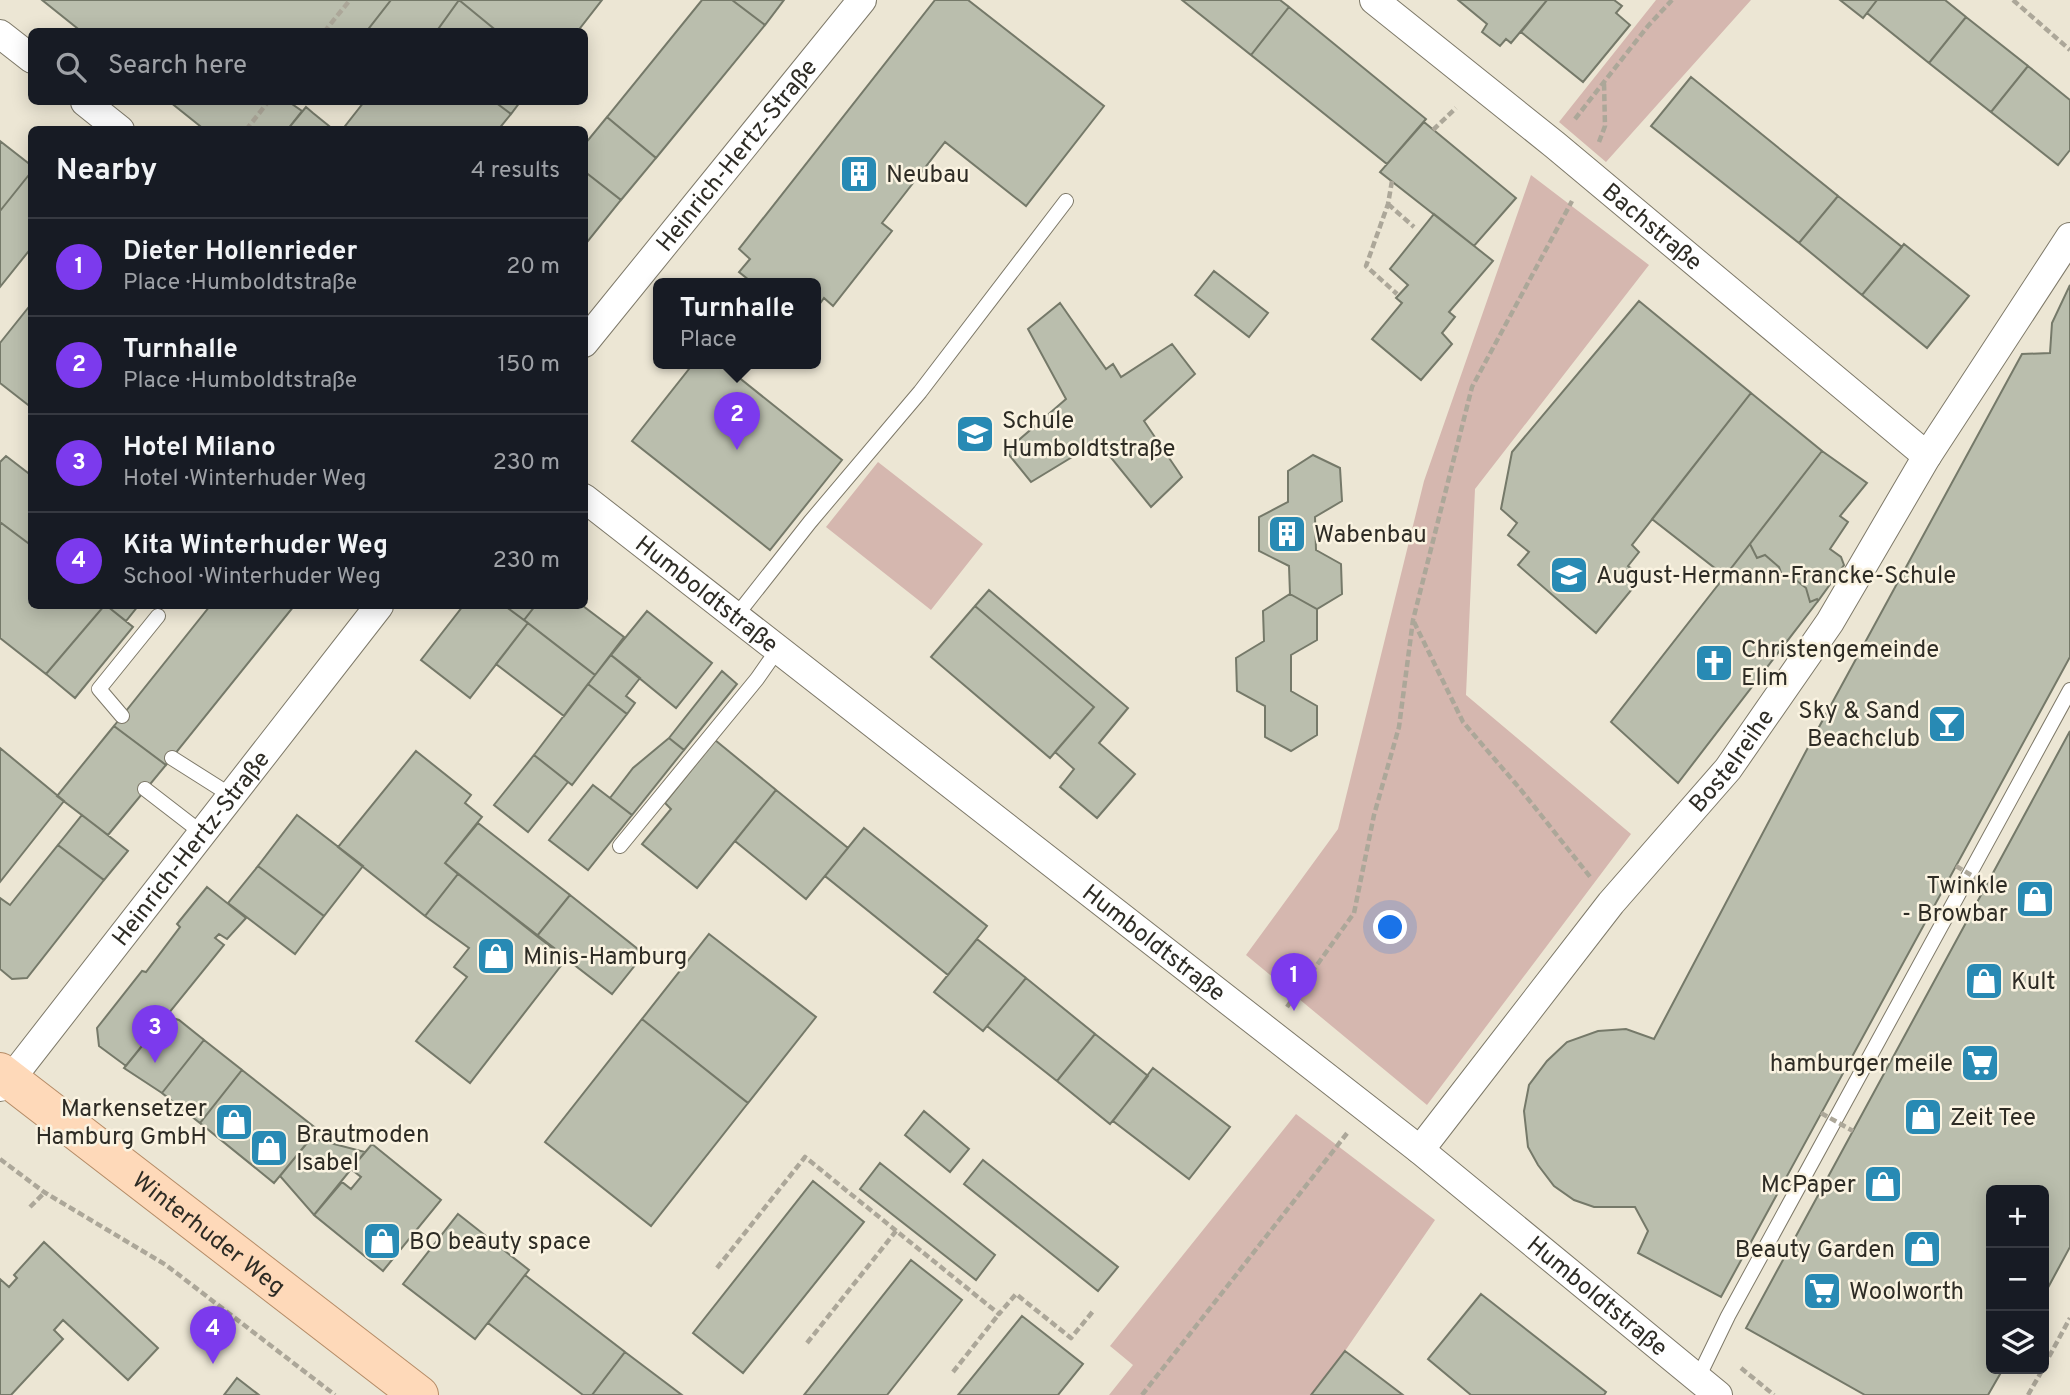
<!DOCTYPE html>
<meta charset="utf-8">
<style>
:root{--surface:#171b24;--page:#242831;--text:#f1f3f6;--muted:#9ea1a6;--line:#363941;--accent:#7c3aed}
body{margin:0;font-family:Overpass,sans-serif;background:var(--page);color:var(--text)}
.controls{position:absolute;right:21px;bottom:21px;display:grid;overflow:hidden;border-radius:10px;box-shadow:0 4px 18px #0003}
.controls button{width:63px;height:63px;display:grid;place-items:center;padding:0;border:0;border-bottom:2px solid var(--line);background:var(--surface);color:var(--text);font:35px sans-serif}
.you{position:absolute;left:1391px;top:928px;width:24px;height:24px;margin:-18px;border:5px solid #fff;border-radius:50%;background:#1a73e8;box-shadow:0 0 0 10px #1a73e833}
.badge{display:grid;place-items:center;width:46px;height:46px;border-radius:50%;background:var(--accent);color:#fff;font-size:23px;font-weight:700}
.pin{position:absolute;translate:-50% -58px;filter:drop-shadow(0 2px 4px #0008)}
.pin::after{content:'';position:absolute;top:37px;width:24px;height:21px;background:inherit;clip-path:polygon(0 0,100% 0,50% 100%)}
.popup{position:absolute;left:653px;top:278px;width:168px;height:91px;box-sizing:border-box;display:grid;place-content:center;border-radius:10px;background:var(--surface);filter:drop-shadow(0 2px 5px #0005);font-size:23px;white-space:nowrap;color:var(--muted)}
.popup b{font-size:26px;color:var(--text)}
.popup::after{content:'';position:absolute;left:50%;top:100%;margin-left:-14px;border:14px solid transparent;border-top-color:var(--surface)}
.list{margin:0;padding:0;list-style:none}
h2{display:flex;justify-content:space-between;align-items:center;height:91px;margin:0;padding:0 28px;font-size:30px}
h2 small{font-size:23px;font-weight:400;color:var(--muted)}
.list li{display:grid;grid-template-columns:46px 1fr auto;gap:21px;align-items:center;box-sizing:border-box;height:98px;padding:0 28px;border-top:2px solid var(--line)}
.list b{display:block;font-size:26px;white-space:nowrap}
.list p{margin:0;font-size:23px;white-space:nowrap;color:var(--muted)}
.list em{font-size:23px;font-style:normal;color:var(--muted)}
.icon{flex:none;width:38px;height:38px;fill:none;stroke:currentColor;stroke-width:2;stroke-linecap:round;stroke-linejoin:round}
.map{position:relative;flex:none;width:2070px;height:1395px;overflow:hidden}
.search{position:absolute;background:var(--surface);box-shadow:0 4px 18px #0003;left:28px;top:28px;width:560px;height:77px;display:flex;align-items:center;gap:18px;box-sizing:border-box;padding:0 24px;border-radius:10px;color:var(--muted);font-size:26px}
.panel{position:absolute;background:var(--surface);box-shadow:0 4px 18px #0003;left:28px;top:126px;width:560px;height:483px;border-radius:10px}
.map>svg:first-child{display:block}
.green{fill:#d5b7af}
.building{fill:#babead;stroke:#757969;stroke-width:2}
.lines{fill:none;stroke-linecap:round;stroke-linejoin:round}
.service-casing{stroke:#7e7969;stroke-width:16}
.minor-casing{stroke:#7e7969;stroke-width:30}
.primary-casing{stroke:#b58c67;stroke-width:40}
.path{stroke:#aca799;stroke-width:4.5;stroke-dasharray:7 3.5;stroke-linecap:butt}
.service{stroke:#fff;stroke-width:14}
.minor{stroke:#fff;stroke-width:28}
.primary{stroke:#fed9b9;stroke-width:38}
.path-bridge{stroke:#aca799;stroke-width:4.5;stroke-dasharray:7 3.5;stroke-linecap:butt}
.labels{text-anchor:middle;stroke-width:5;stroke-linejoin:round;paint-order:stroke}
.street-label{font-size:24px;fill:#2e2c25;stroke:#faf3e1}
.poi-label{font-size:24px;fill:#2e2c25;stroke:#faf3e1;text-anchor:start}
</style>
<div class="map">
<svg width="2070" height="1395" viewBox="0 0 2070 1395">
<rect width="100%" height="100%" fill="#ece6d4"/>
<path class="green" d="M1656,0H1751L1606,162L1559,122Z
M1531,175L1649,265L1475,489L1466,695L1631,834L1427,1105L1246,955L1338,829L1424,481Z
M878,462L983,544L931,610L826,527Z
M1296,1114L1435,1220L1345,1351L1311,1395H1109L1133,1365L1110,1346Z"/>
<path class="building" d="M42,0H391L366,32H82Z
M391,0H459L436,32H366Z
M459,0H602L577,32H498Z
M459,0L498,32H436Z
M702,0H732L765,25L656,158L607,117Z
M732,0H784L765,25Z
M935,0H968L1104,106L1026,206L945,142L882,223L892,231L833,306L824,298L816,309V284H754L739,272L750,259L739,249Z
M1182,0H1280L1289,7L1251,55Z
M1458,0H1547L1511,43L1506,39L1500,46L1482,32L1487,24Z
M1547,0H1614L1622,6L1616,13L1630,25L1583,82L1521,32Z
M1840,0H1877L1863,18Z
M1877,0H1945L1966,17L1929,63L1867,13Z
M1289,7L1426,119L1387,164L1251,55Z
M1966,17L2028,66L1991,112L1929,63Z
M2028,66L2070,100V150L2058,165L1991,112Z
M1691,77L1838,196L1799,243L1651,126Z
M170,102H289L302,111L287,130H205Z
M364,102H495L511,114L498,130H342Z
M495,102H520L511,114Z
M306,107L313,113L334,130H287Z
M607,117L656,158L621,200L584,171V145Z
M1424,122L1516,198L1474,246L1380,172Z
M0,141L32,166V171L0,211Z
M32,171V247L0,287V211Z
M584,171L621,200L584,246Z
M1838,196L1902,247L1862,295L1799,243Z
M1434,214L1493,261L1449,312L1455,317L1442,333L1452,344L1421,380L1372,339L1402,303L1396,298L1408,285L1390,269Z
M1904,244L1969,296L1927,348L1862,295Z
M1214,271L1268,313L1249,337L1195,295Z
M2070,285V657L1721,1297L1638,1253L1648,1231L1635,1207H1594L1574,1200L1554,1186L1538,1165L1528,1147L1524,1111L1529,1085L1547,1061L1567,1042L1598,1031L1626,1029L1654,1039L1813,738L2022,354L2050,353L2052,323Z
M1639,301L1751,393L1632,545L1639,552L1628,566L1642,577L1596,633L1518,565L1529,552L1508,535L1517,523L1501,509L1512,452Z
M32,303V408L0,383V343Z
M1060,303L1106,369L1113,364L1121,377L1172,344L1195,374L1144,421L1182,477L1151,507L1109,455L1103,456L1092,445L1031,482L1006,451L1066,399L1028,329Z
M693,364H722L842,460L770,550L632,441Z
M1751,393L1822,451L1725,576L1652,519Z
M1822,451L1867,483L1840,516L1848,522L1830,549L1841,557L1844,565L1818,601L1817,599L1810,602L1806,588L1791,576L1783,578L1779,567L1765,555L1757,558L1750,544Z
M1313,455L1340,468L1342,501L1315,517L1316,550L1341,564L1342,594L1317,609L1290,594L1289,566L1259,551V517L1288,502V471Z
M6,456L32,476V546L0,522V462Z
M0,522L32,546V606H104L46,674L0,638Z
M1750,544L1757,558L1765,555L1779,567L1783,578L1791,576L1806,588L1810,602L1817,599L1818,601L1678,783L1611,722Z
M989,590L1128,708L1099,743L1135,774L1097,818L1060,787L1074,769L1055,752L1094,707L975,606Z
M1290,594L1317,609V640L1291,655V691L1317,706V735L1291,751L1265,737V706L1237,691L1236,658L1264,641L1263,611Z
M104,606H107L133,627L75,698L46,674Z
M107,606H138L126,621Z
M210,606H294L166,765L114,726Z
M463,606H505L528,623L470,698L421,660Z
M505,606H535L524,620Z
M535,606H583L624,637L595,675L524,620Z
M975,606L1094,707L1050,758L931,657Z
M647,611L712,663L676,708L611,655Z
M528,623L595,675L564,716L496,664Z
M611,655L640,678L626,696L635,703L627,714L588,684Z
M722,671L737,684L684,750L669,738Z
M588,684L627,714L572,785L534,755Z
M114,726L166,765L108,835L57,796Z
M2070,731V1247L2044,1295V1190H1991V1369H2003L1988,1395H1865L1746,1328Z
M669,738L684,750L632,815L610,798L633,768Z
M715,740L776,790L697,888L642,844L671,809L665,803Z
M0,748L64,801L0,882Z
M416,751L471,795L465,803L482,817L445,863L458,874L425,916L338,847Z
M534,755L568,782L528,832L494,805Z
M593,785L632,815L588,870L549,840Z
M776,790L848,848L806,899L735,841Z
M82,815L128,851L104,880L58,845Z
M297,815L363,866L324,916L258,866Z
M478,823L570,895L537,936L445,863Z
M864,828L987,926L948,975L825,876Z
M58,845L104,880L27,978L12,979L0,969V898L10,905Z
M258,866L324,916L295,954L228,903Z
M458,874L567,958L470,1083L416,1041L467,977L454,967L469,948L425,916Z
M207,887L246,918L227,939L219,934L215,938L224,945L126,1066L99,1046L97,1028L142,971L146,972L180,927L177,924Z
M570,895L644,954L612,994L537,936Z
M709,934L816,1017L748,1103L642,1019Z
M977,939L1026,978L983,1031L934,992Z
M1026,978L1095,1034L1057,1081L987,1026Z
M166,1016L179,1020L204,1040L162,1093L124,1068Z
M642,1019L748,1103L651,1226L545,1142Z
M1095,1034L1148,1076L1110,1124L1057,1081Z
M204,1040L242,1070L200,1123L162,1093Z
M1153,1068L1230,1127L1189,1179L1113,1121Z
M242,1070L318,1130L274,1183L200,1123Z
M924,1111L969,1149L950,1172L905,1135Z
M311,1138L365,1152L314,1215L280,1176Z
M372,1144L441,1200L383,1271L314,1215L342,1182L351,1189L361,1177L351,1169Z
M983,1160L1118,1267L1098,1291L964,1184Z
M880,1163L995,1255L976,1280L860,1189Z
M813,1181L864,1222L743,1373L693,1333Z
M458,1214L529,1270L475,1339L403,1284Z
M44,1242L158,1348L128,1380L63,1320L54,1330L63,1339L11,1395H0V1279L9,1287L17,1278L14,1275Z
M911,1260L962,1300L887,1395H804Z
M525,1275L625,1352L592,1395H583L488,1323Z
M1481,1294L1606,1392L1604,1395H1471L1428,1359Z
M1022,1316L1083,1364L1058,1395H958Z
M1345,1351L1403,1395H1311Z
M625,1352L682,1395H592Z
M237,1378L259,1395H224Z"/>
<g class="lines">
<defs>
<path id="service" d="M736,616L810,522L920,392L1066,201
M122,716L99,689L158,616
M172,758L232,796
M145,789L202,833
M620,846L757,679L778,649
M1698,1378L1728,1316L2070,690"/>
<g id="minor">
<path id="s1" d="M1374,0L1555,145L1927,456"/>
<path d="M0,34L32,59"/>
<path d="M85,102L120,130"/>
<path id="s2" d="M584,343L862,0"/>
<path id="s3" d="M584,498L1420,1150L1718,1395"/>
<path id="s4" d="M0,1087L10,1080L379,606"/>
<path id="s5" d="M1420,1150L1611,903L1728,769L1830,622L1927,456L2070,237"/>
</g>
<g id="primary">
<path id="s6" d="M0,1072L419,1395"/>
</g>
</defs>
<use href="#service" class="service-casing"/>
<use href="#minor" class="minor-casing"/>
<use href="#primary" class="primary-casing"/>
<path class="path" d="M2013,0L2070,50
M324,32L350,0
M1575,119L1648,26L1672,0
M246,130L268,102
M1433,130L1456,108
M1599,142L1605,126L1604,82
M1392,181L1388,204L1366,266L1397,294
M1388,204L1414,227
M1414,622L1463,722L1521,790L1591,878
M1287,1007L1354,913L1374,815L1399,727L1413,620L1472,387L1572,201
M0,1159L44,1192L166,1265L335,1395
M30,1207L44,1193
M717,1268L805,1157L999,1314L1016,1294L1071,1338L1094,1310
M807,1343L896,1231
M2044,1366L2070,1318
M1741,1368L1774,1395
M953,1372L999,1314
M1142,1395L1348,1132
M2028,1395L2043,1369"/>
<use href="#service" class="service"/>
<use href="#minor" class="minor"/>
<use href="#primary" class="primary"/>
<path class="path-bridge" d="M1956,866L1986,884
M1821,1113L1853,1131"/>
</g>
<defs>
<symbol id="building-square" viewBox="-11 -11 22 22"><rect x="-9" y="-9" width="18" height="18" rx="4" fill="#288ab4" stroke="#faf3e1"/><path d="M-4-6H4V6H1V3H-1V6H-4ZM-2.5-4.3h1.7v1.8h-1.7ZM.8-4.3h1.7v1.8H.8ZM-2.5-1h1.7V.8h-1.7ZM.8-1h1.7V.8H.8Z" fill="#fff"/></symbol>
<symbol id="school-square" viewBox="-11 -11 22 22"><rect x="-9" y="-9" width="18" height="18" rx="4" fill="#288ab4" stroke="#faf3e1"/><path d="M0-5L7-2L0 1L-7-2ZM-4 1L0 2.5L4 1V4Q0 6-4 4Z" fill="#fff"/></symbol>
<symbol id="church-square" viewBox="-11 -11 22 22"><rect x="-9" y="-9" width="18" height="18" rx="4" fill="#288ab4" stroke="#faf3e1"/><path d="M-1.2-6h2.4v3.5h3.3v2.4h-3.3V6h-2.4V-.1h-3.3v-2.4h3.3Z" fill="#fff"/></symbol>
<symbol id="bar-square" viewBox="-11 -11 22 22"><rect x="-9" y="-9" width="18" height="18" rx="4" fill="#288ab4" stroke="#faf3e1"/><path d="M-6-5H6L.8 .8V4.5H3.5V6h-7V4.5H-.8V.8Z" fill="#fff"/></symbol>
<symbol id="shop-square" viewBox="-11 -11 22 22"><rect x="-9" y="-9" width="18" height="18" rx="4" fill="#288ab4" stroke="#faf3e1"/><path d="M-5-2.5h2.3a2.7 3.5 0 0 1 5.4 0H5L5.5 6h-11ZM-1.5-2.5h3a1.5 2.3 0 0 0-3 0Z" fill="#fff"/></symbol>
<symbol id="supermarket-square" viewBox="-11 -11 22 22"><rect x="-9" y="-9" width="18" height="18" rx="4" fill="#288ab4" stroke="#faf3e1"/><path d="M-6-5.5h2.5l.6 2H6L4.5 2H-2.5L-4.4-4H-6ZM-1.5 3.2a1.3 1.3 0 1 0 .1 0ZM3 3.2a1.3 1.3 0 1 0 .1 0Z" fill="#fff"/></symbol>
</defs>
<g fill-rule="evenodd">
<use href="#building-square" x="837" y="152" width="44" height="44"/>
<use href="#school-square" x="953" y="412" width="44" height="44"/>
<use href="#building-square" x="1265" y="512" width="44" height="44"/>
<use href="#school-square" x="1547" y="553" width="44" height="44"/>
<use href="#church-square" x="1692" y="641" width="44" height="44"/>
<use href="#bar-square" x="1925" y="702" width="44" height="44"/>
<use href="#shop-square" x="2013" y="877" width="44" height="44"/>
<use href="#shop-square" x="474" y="934" width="44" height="44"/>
<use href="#shop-square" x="1962" y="959" width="44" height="44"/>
<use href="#supermarket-square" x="1958" y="1041" width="44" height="44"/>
<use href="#shop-square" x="1901" y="1095" width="44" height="44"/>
<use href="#shop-square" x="212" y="1100" width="44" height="44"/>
<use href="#shop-square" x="247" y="1126" width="44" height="44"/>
<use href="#shop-square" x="1861" y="1162" width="44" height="44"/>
<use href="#shop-square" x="360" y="1219" width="44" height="44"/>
<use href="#shop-square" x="1900" y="1227" width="44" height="44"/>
<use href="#supermarket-square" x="1800" y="1269" width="44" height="44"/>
</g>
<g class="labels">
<g class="street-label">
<text dy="8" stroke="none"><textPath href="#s2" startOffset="242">Heinrich-Hertz-Straße</textPath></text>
<text dy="8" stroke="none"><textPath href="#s1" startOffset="359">Bachstraße</textPath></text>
<text dy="8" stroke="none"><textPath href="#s3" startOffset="156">Humboldtstraße</textPath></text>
<text dy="8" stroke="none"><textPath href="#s5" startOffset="499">Bostelreihe</textPath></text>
<text dy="8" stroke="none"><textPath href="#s4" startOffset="306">Heinrich-Hertz-Straße</textPath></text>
<text dy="8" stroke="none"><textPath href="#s3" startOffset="723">Humboldtstraße</textPath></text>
<text dy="8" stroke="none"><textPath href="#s6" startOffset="264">Winterhuder Weg</textPath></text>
<text dy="8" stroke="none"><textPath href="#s3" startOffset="1290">Humboldtstraße</textPath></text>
</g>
<g class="poi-label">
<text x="886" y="182">Neubau</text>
<text x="1002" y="428">Schule<tspan x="1002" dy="28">Humboldtstraße</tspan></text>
<text x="1314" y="542">Wabenbau</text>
<text x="1596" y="583">August-Hermann-Francke-Schule</text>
<text x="1741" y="657">Christengemeinde<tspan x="1741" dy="28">Elim</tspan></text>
<text x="1920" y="718" text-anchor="end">Sky &amp; Sand<tspan x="1920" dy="28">Beachclub</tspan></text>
<text x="2008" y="893" text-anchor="end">Twinkle<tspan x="2008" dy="28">- Browbar</tspan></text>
<text x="523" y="964">Minis-Hamburg</text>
<text x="2011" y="989">Kult</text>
<text x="1953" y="1071" text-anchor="end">hamburger meile</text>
<text x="207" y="1116" text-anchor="end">Markensetzer<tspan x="207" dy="28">Hamburg GmbH</tspan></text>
<text x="1950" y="1125">Zeit Tee</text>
<text x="296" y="1142">Brautmoden<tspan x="296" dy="28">Isabel</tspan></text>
<text x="1856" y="1192" text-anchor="end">McPaper</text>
<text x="409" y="1249">BO beauty space</text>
<text x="1895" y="1257" text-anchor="end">Beauty Garden</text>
<text x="1849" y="1299">Woolworth</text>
</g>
</g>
</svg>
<div class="controls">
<button>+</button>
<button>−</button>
<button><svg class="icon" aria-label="layers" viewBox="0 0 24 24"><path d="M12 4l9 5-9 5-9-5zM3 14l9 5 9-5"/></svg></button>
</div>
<div class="you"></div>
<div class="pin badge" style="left:1294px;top:1011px">1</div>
<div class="pin badge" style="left:737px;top:450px">2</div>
<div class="popup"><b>Turnhalle</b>Place</div>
<div class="pin badge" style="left:155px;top:1063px">3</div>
<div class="pin badge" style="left:213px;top:1364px">4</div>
<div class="search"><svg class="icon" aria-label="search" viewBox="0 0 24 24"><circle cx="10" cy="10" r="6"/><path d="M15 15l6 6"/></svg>Search here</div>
<section class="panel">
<h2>Nearby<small>4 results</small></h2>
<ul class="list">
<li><span class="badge">1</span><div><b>Dieter Hollenrieder</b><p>Place · Humboldtstraße</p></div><em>20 m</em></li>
<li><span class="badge">2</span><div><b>Turnhalle</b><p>Place · Humboldtstraße</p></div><em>150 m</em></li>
<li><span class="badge">3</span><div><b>Hotel Milano</b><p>Hotel · Winterhuder Weg</p></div><em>230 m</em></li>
<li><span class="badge">4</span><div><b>Kita Winterhuder Weg</b><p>School · Winterhuder Weg</p></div><em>230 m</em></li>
</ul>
</section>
</div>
